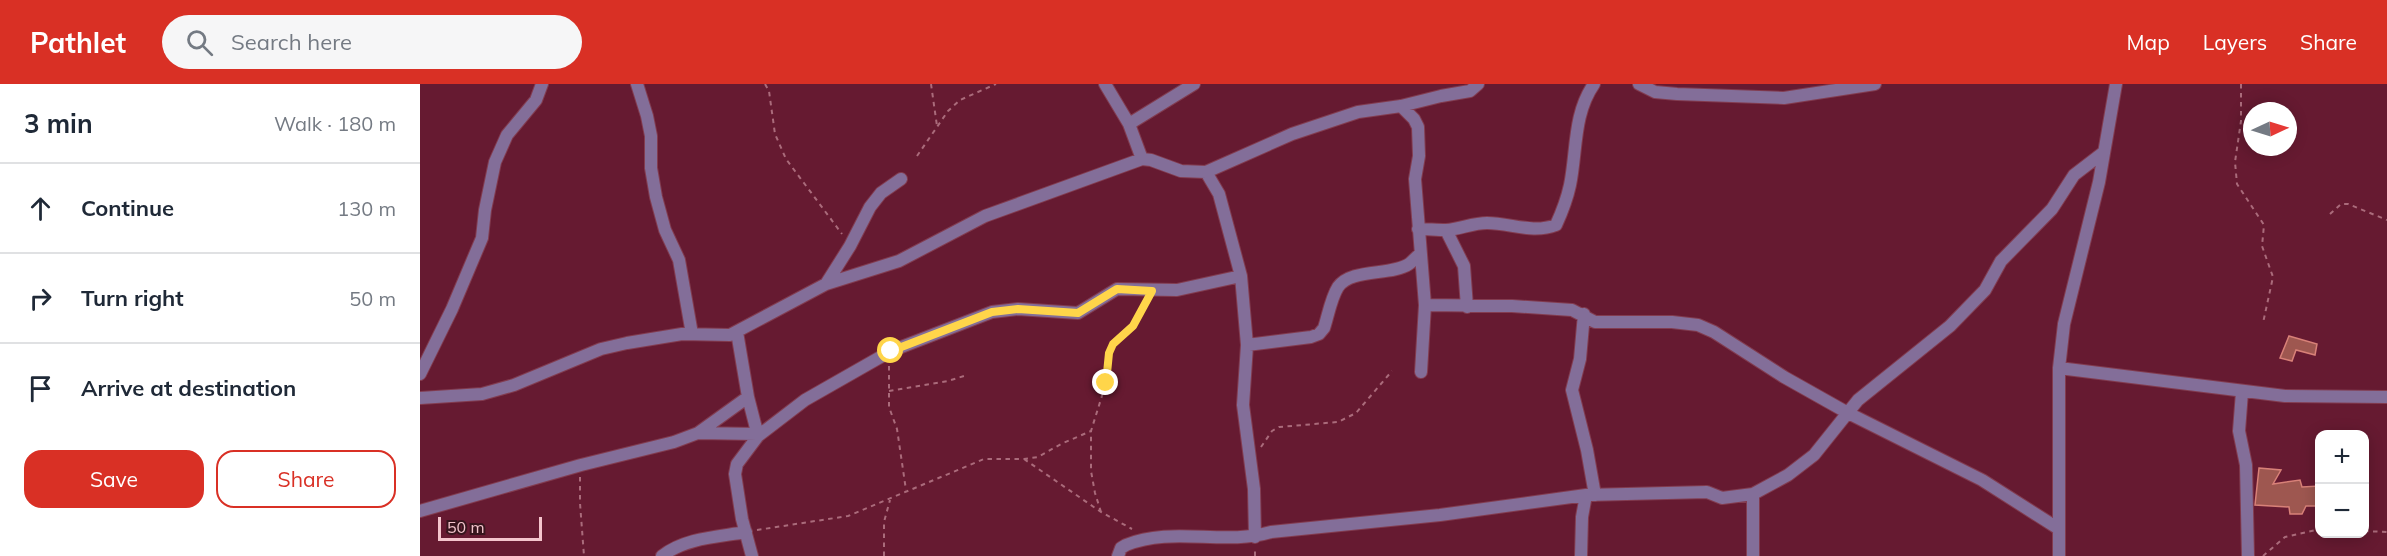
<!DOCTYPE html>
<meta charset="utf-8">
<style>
:root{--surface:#fff;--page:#f6f6f7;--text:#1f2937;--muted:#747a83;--line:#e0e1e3;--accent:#d93025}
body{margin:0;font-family:Mulish,sans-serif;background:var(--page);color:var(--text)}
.controls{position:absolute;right:18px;bottom:18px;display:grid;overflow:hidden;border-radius:12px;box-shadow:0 3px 15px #0003}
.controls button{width:54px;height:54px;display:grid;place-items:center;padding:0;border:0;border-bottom:2px solid var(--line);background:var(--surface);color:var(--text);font:30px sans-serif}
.compass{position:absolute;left:1823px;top:18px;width:54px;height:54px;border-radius:50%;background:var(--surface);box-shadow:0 3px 15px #0003;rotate:86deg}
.scale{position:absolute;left:18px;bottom:15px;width:104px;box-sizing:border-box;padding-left:6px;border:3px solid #f4c5cd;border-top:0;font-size:16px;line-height:21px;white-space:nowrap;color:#f4c5cd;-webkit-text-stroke:4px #37151d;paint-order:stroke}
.stop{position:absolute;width:18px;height:18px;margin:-14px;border:4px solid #ffd54a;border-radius:50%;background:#fff}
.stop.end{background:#ffd54a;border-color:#fff;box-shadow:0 2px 6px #0008}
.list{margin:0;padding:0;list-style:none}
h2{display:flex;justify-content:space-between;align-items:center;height:78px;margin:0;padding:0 24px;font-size:26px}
h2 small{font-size:20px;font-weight:400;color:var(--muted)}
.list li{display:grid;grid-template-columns:39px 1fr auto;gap:18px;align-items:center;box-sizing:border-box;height:90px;padding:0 24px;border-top:2px solid var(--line)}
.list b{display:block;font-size:22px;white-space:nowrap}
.list em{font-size:20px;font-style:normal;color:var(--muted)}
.actions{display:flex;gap:12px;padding:18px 24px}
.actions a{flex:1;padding:14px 0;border:2px solid var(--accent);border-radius:18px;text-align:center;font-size:21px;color:var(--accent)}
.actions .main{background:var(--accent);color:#fff}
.icon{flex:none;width:33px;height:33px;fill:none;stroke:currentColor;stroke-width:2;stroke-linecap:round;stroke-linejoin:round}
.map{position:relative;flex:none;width:1967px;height:472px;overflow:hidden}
header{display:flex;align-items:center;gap:36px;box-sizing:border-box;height:84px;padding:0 30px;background:var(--accent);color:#fff}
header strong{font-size:28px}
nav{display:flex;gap:33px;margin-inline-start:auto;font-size:21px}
.search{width:420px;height:54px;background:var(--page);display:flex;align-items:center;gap:15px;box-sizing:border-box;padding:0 21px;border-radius:33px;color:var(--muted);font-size:22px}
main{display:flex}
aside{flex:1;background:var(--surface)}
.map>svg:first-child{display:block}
.building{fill:#9e5750;stroke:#d88178;stroke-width:1.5}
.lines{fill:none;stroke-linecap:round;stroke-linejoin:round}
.minor-casing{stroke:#823c50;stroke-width:14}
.path{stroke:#aa6b7b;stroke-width:2;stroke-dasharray:4.5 4.5;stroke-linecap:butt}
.minor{stroke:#836e99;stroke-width:12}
.route{stroke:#ffd54a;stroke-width:8}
</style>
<header>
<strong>Pathlet</strong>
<div class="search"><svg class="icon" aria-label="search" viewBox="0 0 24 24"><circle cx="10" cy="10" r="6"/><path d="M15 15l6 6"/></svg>Search here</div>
<nav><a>Map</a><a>Layers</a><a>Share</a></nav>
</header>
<main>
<aside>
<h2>3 min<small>Walk · 180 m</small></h2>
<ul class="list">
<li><svg class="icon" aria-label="ahead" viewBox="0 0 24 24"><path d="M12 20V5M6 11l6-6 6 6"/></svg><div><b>Continue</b></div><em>130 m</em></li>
<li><svg class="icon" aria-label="right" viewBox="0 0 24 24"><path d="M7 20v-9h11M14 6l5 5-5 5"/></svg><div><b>Turn right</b></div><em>50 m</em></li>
<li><svg class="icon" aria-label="arrive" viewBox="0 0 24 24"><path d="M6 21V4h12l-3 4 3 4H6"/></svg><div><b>Arrive at destination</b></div></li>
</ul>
<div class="actions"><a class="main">Save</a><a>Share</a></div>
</aside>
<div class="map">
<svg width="1967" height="472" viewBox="0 0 1967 472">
<rect width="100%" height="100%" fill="#661a31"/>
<path class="building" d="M1869,252L1897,260L1895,271L1876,266L1872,277L1860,274Z
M1839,384L1861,386L1853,400L1880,396L1882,403L1899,402V422H1886L1882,430H1870L1869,423L1835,421Z"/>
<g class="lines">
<defs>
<path id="minor" d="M217,0L227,32L231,52V84L236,113L245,146L259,176L272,250
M685,0L709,40L722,75
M1219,0L1235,8L1257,10L1364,14L1455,0
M981,22L994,35L998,43L999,72L995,95L1005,221L1001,288
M709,40L774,0
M786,88L799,110L821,192L827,261L823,321L834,405L835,453
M998,145C1007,145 1017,146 1026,146C1040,145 1053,139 1067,139C1091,139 1112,150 1136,141C1142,128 1147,115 1150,101C1157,67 1153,30 1174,0
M1026,146L1044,182L1047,223
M406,200L430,162L450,123L461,109L481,95
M1005,221L1092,222L1152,226L1175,238H1252L1278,241L1294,248L1364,293L1428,329L1562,396L1639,445
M1164,230L1160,275L1152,306L1167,366L1175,411
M317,248L328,313L338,352
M827,261L891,253L899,250L904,244C908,232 911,214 918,203C931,184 971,192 989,180C993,177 996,173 1000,170
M1639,284L1865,312L1967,313
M0,290L32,225L62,154L65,126L75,78L87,51L116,16L122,0
M1822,308L1819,347L1826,381L1828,472
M0,314L62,310L94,301L181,265L207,259L262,250L310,251L406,200L479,177L565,132L722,75L731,76L761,87L786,88L872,50L938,28L981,22L1021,12L1050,7L1058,0
M278,349L337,350
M0,427L161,381L254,358L278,349L328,313
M242,472C265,454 297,453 326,448
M332,472L322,435L315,390L317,380L338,352L385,316L471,267L572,228L598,225L658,229L697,205L757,206L821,192
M698,472L701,464L706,461C752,442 804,462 851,448L1020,431L1166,411L1287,408L1302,414L1333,410L1368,391L1394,371L1438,316L1530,242L1565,206L1581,177L1632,125L1654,91L1684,68
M1161,472L1162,433L1166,411
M1333,472V410
M1639,472V284L1644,240L1679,98L1696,0"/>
</defs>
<use href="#minor" class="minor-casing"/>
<path class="path" d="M345,0L349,7L355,50L366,75L422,150
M511,0L517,42
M1821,0V37L1815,78L1817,100L1844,141L1842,162L1853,193L1843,239
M497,72L528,27L540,16L576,0
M1910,130L1921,120H1928L1967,136
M469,282V323L477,345L486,406
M469,307L528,297L547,291
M841,363L852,347L859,343L918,338L936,329L972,287
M604,375L681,428L712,445
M160,393V419L164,472
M681,428L675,409L671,387V347L686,299L689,269L693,260L713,242L726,217
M337,446L428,432L564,375H604L618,373L641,360L671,347
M1944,447L1967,448
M464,472V438L470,416
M835,472V465
M1843,472L1865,453L1900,445"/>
<use href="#minor" class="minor"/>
</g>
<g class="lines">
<path class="route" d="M471,267L572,228L598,225L658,229L697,205L732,207L713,242L693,260L689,269L686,299"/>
</g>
</svg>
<div class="controls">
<button>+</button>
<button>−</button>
</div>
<svg class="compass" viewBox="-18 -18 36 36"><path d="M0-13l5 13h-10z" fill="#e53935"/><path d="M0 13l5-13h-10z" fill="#747a83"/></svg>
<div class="scale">50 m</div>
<div class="stop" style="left:471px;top:267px"></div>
<div class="stop end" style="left:686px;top:299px"></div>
</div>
</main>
